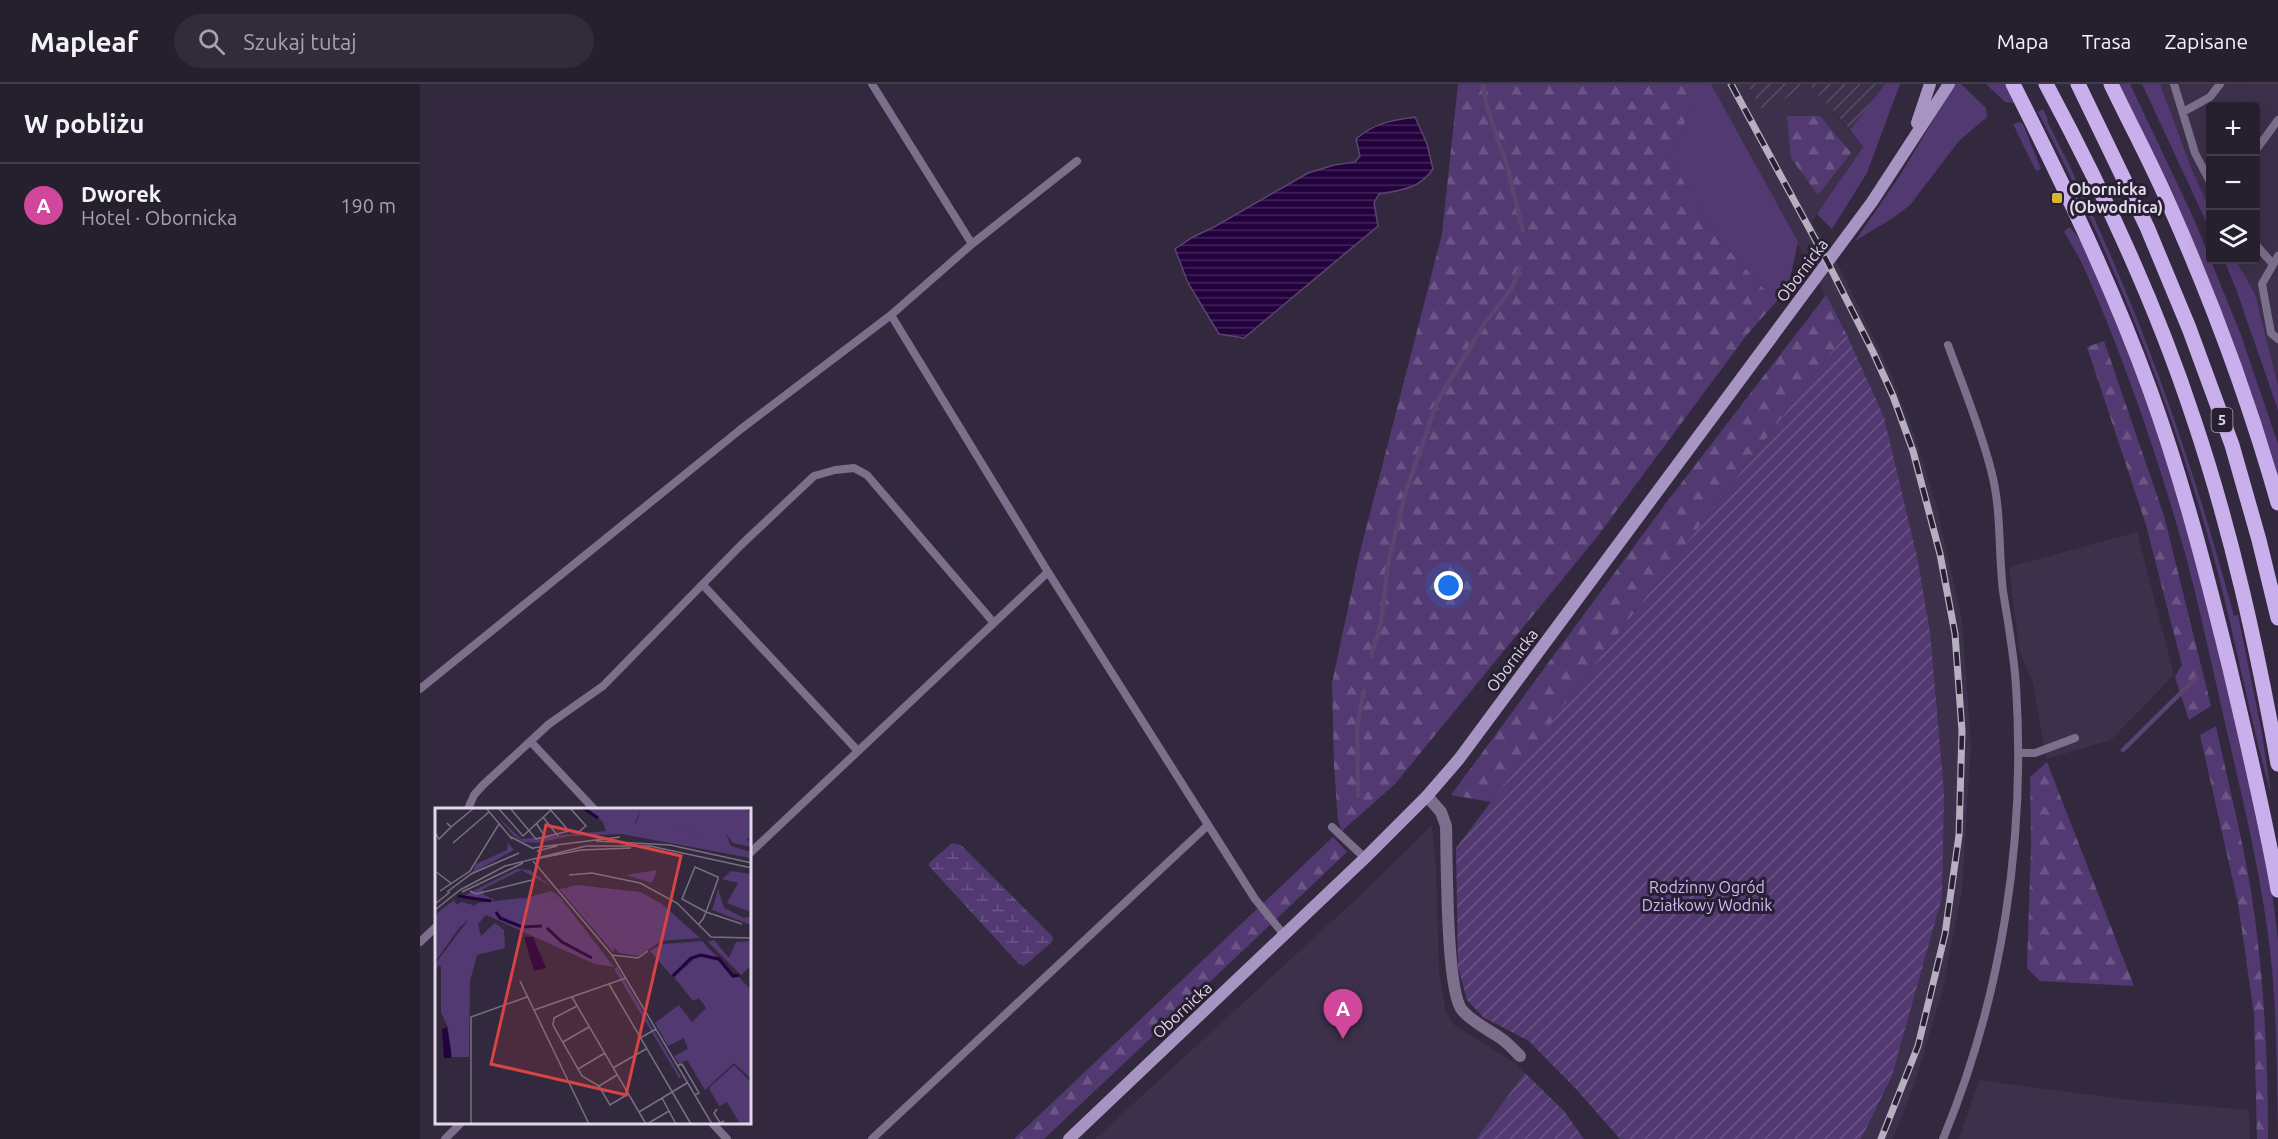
<!DOCTYPE html>
<html lang="pl">
<meta charset="utf-8">
<style>
:root{--surface:#261f2e;--page:#322c3a;--text:#f1f3f6;--muted:#a4a2aa;--line:#423d4a;--accent:#b45309}
body{margin:0;font-family:Ubuntu,sans-serif;background:var(--page);color:var(--text)}
.controls{position:absolute;right:18px;top:18px;display:grid;overflow:hidden;border-radius:6px;box-shadow:0 6px 24px #0002}
.controls button{width:54px;height:54px;display:grid;place-items:center;padding:0;border:0;border-bottom:2px solid var(--line);background:var(--surface);color:var(--text);font:30px sans-serif}
.you{position:absolute;left:1029px;top:502px;width:21px;height:21px;margin:-15px;border:4px solid #fff;border-radius:50%;background:#1a73e8;box-shadow:0 0 0 9px #1a73e833}
.badge{display:grid;place-items:center;width:39px;height:39px;border-radius:50%;background:var(--accent);color:#fff;font-size:20px;font-weight:700}
.pin{position:absolute;translate:-50% -50px;filter:drop-shadow(0 2px 3px #0008)}
.pin::after{content:'';position:absolute;top:32px;width:21px;height:18px;background:inherit;clip-path:polygon(0 0,100% 0,50% 100%)}
.list{margin:0;padding:0;list-style:none}
h2{display:flex;justify-content:space-between;align-items:center;height:78px;margin:0;padding:0 24px;font-size:26px}
h2 small{font-size:20px;font-weight:400;color:var(--muted)}
.list li{display:grid;grid-template-columns:39px 1fr auto;gap:18px;align-items:center;box-sizing:border-box;height:84px;padding:0 24px;border-top:2px solid var(--line)}
.list b{display:block;font-size:22px;white-space:nowrap}
.list p{margin:0;font-size:20px;white-space:nowrap;color:var(--muted)}
.list em{font-size:20px;font-style:normal;color:var(--muted)}
.icon{flex:none;width:33px;height:33px;fill:none;stroke:currentColor;stroke-width:2;stroke-linecap:round;stroke-linejoin:round}
.map{position:relative;flex:none;width:1858px;height:1055px;overflow:hidden}
header{display:flex;align-items:center;gap:36px;box-sizing:border-box;height:84px;padding:0 30px;background:var(--surface);border-bottom:2px solid var(--line)}
header strong{font-size:28px}
nav{display:flex;gap:33px;margin-inline-start:auto;font-size:21px}
.search{width:420px;height:54px;background:var(--page);display:flex;align-items:center;gap:15px;box-sizing:border-box;padding:0 21px;border-radius:33px;color:var(--muted);font-size:22px}
main{display:flex}
aside{flex:1;background:var(--surface)}
.map>svg:first-child{display:block}
.built{fill:#3c304b}
.industrial{fill:url(#industrial-furrows)}
.grass{fill:#533971}
.forest{fill:url(#forest-firs)}
.wetland{fill:url(#wetland-marsh)}
.garden{fill:url(#garden-furrows)}
.water{fill:url(#water-rules);stroke:#5c4370;stroke-width:1.5}
.lines{fill:none;stroke-linecap:round;stroke-linejoin:round}
.stream{stroke:#5c4370;stroke-width:4.5}
.lane{stroke:#7b6f8c;stroke-width:8}
.street{stroke:#7b6f8c;stroke-width:12}
.secondary{stroke:#a794c2;stroke-width:12}
.primary{stroke:#c9b0ec;stroke-width:15}
.rail-casing{stroke:#b6afbf;stroke-width:7}
.rail{stroke:#281f33;stroke-width:4.5;stroke-dasharray:14;stroke-linecap:butt}
.poi-dot{fill:#d6b534;stroke:#281f33;stroke-width:2}
.labels{text-anchor:middle;stroke-width:6;stroke-linejoin:round;paint-order:stroke}
.shield{fill:#281f33;stroke:#a9a2b2;stroke-width:1.5}
.shield-label{font-size:15px;font-weight:bold;fill:#e0dae8}
.poi-label{font-size:16px;font-weight:bold;fill:#e0dae8;stroke:#281f33;text-anchor:start}
.street-label{font-size:16px;fill:#e0dae8;stroke:#281f33}
.park-label{font-size:16px;fill:#d1baf2;stroke:#281f33}
.inset-river{fill:none;stroke:#23023d;stroke-width:3}
.inset-road{fill:none;stroke:#787082;stroke-width:1.5}
.view{fill:#d84345;fill-opacity:0.15;stroke:#d84345;stroke-width:3}
.inset-edge{fill:none;stroke:#e0dae8;stroke-width:3}
</style>
<header>
<strong>Mapleaf</strong>
<div class="search"><svg class="icon" aria-label="search" viewBox="0 0 24 24"><circle cx="10" cy="10" r="6"/><path d="M15 15l6 6"/></svg>Szukaj tutaj</div>
<nav><a>Mapa</a><a>Trasa</a><a>Zapisane</a></nav>
</header>
<main>
<aside>
<h2>W pobliżu<small></small></h2>
<ul class="list">
<li><span class="badge" style="background:#d1479c">A</span><div><b>Dworek</b><p>Hotel · Obornicka</p></div><em>190 m</em></li>
</ul>
</aside>
<div class="map">
<svg width="1858" height="1055" viewBox="0 0 1858 1055">
<defs>
<pattern id="industrial-furrows" width="10" height="10" patternUnits="userSpaceOnUse" patternTransform="scale(1.5)"><rect width="10" height="10" fill="#3c304b"/><path d="M-1 1l2-2M0 10L10 0M9 11l2-2" fill="none" stroke="#584d65"/></pattern>
<pattern id="forest-firs" width="22" height="20" patternUnits="userSpaceOnUse" patternTransform="scale(1.5)"><rect width="22" height="20" fill="#533971"/><path d="M5 1l3.5 6h-7zM16 11l3.5 6h-7z" fill="#6b5585"/></pattern>
<pattern id="wetland-marsh" width="20" height="14" patternUnits="userSpaceOnUse" patternTransform="scale(1.5)"><rect width="20" height="14" fill="#533971"/><path d="M1 5h8M5 5V1M11 12h8M15 12V8" fill="none" stroke="#6b5585"/></pattern>
<pattern id="garden-furrows" width="10" height="10" patternUnits="userSpaceOnUse" patternTransform="scale(1.5)"><rect width="10" height="10" fill="#533971"/><path d="M-1 1l2-2M0 10L10 0M9 11l2-2" fill="none" stroke="#6b5585"/></pattern>
<pattern id="water-rules" width="6" height="5" patternUnits="userSpaceOnUse" patternTransform="scale(1.5)"><rect width="6" height="5" fill="#23023d"/><path d="M0 2.5h6" fill="none" stroke="#432659"/></pattern>
</defs>
<rect width="100%" height="100%" fill="#32293e"/>
<path class="built" d="M1291,0H1327L1343,28L1389,0L1443,63L1392,138L1421,186L1471,290L1497,358L1518,427L1542,536L1551,660L1542,807L1522,909L1494,1001L1473,1055H1441L1472,995L1497,472L1464,333L1426,249Z
M1740,0H1858V301L1835,210L1816,176H1836V22H1790V126L1772,86Z
M1717,448L1754,591L1691,656L1626,675L1613,599L1599,566L1589,483Z
M1012,741L1016,785L1019,887L1026,928L1034,941L1095,979L1105,989L1056,1055H675L947,805Z
M1559,996L1700,1015L1829,1026L1830,1055H1539Z"/>
<path class="industrial" d="M1327,0H1466L1430,46L1389,0L1343,28Z"/>
<path class="grass" d="M1271,0H1291L1378,158L1369,199L1356,218L1296,152L1250,75L1271,23Z
M1465,0H1480L1447,89L1412,145L1397,130L1443,63L1430,46Z
M1535,0H1541L1566,24L1567,33L1539,57L1490,121L1473,134L1435,157L1479,93Z
M1566,0H1585L1596,19L1585,18Z
M1699,0H1710L1774,135L1821,251L1858,360V394L1805,236L1752,107Z
M1722,0H1740L1772,86L1790,126V146Z
M1623,25L1628,36L1627,37C1709,195 1768,360 1814,532L1818,531L1842,649L1851,710C1827,624 1812,535 1787,449C1745,303 1688,162 1618,28Z
M1599,38L1603,40L1621,85L1616,87L1593,40Z
M1650,143L1666,164L1728,319L1754,399L1789,523L1834,718L1851,800L1858,855V1055C1857,998 1857,941 1852,885C1844,802 1824,721 1805,639C1792,582 1780,525 1765,469C1738,374 1706,279 1666,188C1660,174 1651,161 1644,147Z
M1804,176H1816L1835,210L1858,301V326L1816,205Z"/>
<path class="forest" d="M1038,0H1271V23L1250,75L1296,152L1356,218L1326,252L1177,453L975,700L922,747L918,737L914,682L912,599L940,468L1022,150Z
M1367,32H1400L1431,69L1398,111L1371,74Z
M1406,211L1426,249L1071,718L1031,711L1246,419Z
M1684,257L1744,432L1791,622L1769,636L1755,593L1762,581L1726,441L1667,263Z
M1796,642C1808,699 1823,756 1832,813C1844,893 1848,974 1848,1055H1837L1834,930L1818,819L1780,651Z
M1627,678L1714,902L1620,897L1607,884L1611,761L1610,693Z
M913,753L927,768L624,1055H594Z"/>
<path class="wetland" d="M532,759L541,761L633,853L632,858L604,882L599,880L509,782V779Z"/>
<path class="garden" d="M1426,249L1464,333L1497,472L1510,548L1524,707L1522,813L1471,995L1441,1055H1200L1156,1005L1109,957L1063,933L1047,916L1038,883L1036,764Z
M1105,989L1144,1027L1164,1055H1056Z"/>
<path class="water" d="M995,33L1007,60L1013,85C999,105 982,106 959,110L954,119L958,142L824,254L799,250L768,199L755,165L773,153L794,143L888,89L914,81L935,78L940,72L936,55C954,39 973,36 995,33Z"/>
<g class="lines">
<path class="stream" d="M1063,0L1066,20L1088,85L1103,147
M951,572L961,539L968,479L986,407L1017,318L1065,239L1092,204L1100,183
M1703,666L1776,594
M938,712L937,642L944,607"/>
<path class="lane" d="M452,0L552,160
M1754,0L1775,69L1790,98
M1763,28L1790,13L1800,0
M1836,66L1858,36
M1836,161L1852,179
M1858,172L1842,200L1851,249L1858,255
M471,231L628,488L835,815L865,852
M283,501L438,667
M0,605L321,345L471,231L552,160L657,77
M111,658L174,725
M1598,669H1615L1655,654
M48,725L54,711L63,701L129,640L183,602L321,461L394,392L415,386L434,384L447,391L574,539
M912,743L945,774
M330,769L628,488
M0,858L16,843
M291,1038L307,1055
M25,1055L42,1038
M452,1055L788,741
M1523,1055C1582,913 1606,755 1596,602C1594,570 1588,539 1583,507C1578,466 1582,427 1571,386C1560,343 1543,302 1528,261"/>
<path class="street" d="M1007,712L1021,728L1026,742C1027,774 1026,906 1042,926C1051,937 1067,945 1079,953C1087,958 1093,965 1100,972"/>
<path class="secondary" d="M1497,39L1510,0
M649,1055L945,774L1007,712L1039,675L1452,118L1529,0"/>
<path class="primary" d="M1593,0C1643,100 1692,201 1730,306C1763,397 1787,491 1810,585C1827,658 1845,732 1858,806
M1626,0C1684,108 1736,220 1774,336C1812,449 1837,564 1858,680
M1658,0L1727,143L1769,244L1812,361L1839,456L1858,534
M1691,0C1711,42 1734,84 1752,127C1794,222 1830,320 1858,419"/>
<defs>
<path id="rail" d="M1311,0L1408,179L1453,268L1473,312L1493,367L1520,470L1535,550L1542,647L1539,751L1525,850L1498,962L1461,1055"/>
</defs>
<use href="#rail" class="rail-casing"/>
<use href="#rail" class="rail"/>
</g>
<rect class="poi-dot" x="1631" y="108" width="12" height="12" rx="3"/>
<g class="labels">
<rect class="shield" x="1791.5" y="324" width="21" height="24" rx="4.5"/>
<g class="shield-label">
<text x="1802" y="341">5</text>
</g>
<g class="poi-label">
<text x="1649" y="111">Obornicka<tspan x="1649" dy="18">(Obwodnica)</tspan></text>
</g>
<g class="street-label">
<text transform="translate(1382 186) rotate(-53)" y="6">Obornicka</text>
<text transform="translate(1092 576) rotate(-53)" y="6">Obornicka</text>
<text transform="translate(762 926) rotate(-43)" y="6">Obornicka</text>
</g>
<g class="park-label">
<text x="1287" y="809">Rodzinny Ogród<tspan x="1287" dy="18">Działkowy Wodnik</tspan></text>
</g>
</g>
<g transform="translate(15 724)">
<rect width="316" height="316" fill="#32293e"/>
<path d="M153,0H202L205,4L196,24L256,32L266,27L240,17V1L310,0L316,5V31L291,26L296,38L316,44V50L186,26L136,28L102,35L88,34L78,27L61,7L86,31L171,23L168,14ZM62,20L79,42L37,65L41,56L72,42L73,34ZM82,61L95,62L116,78L86,62L48,81L49,87L60,92L24,90ZM117,83L124,88L102,97L87,91ZM19,92L22,97L26,94L38,97L34,111L24,120L21,115L0,140V107ZM279,132L294,150L301,134L316,133V158L306,167L273,134ZM263,148L284,153L297,170L304,169L316,182V271L299,255L270,282L252,252L244,256L239,248L253,241L249,230L233,238L220,215L244,197L257,214L271,200L264,190L258,193L239,169Z" fill="#533971"/>
<path d="M202,0H242L240,17L266,27L254,33L196,24L193,19L201,15L205,5ZM303,19L311,24L312,33L316,31V39L298,35L291,26ZM222,62L217,75L191,67ZM296,63L316,66V104L292,95L303,75L287,71ZM130,80L180,139L178,144L124,81ZM283,81L289,100L309,110L316,108V117L277,102ZM124,88L179,159L160,156L51,107L43,116L46,128L60,115L69,122L70,140L42,147L35,173L34,249H17L13,220L6,204V159L3,157L0,168V156L34,111V101L43,95L87,90L102,97ZM182,159L246,269L244,270L179,161Z" fill="#533971"/>
<path d="M142,77L205,84L227,96L265,130L226,133L204,148L184,145L130,80ZM21,115L24,120L0,154V142L14,118ZM267,133L282,149L260,147L236,167L215,143L227,136ZM299,257L316,274V316H305L292,294L284,298L274,280Z" fill="#533971"/>
<path d="M89,129H98L111,160L99,163ZM12,219L16,244V250H9L7,221Z" fill="#23023d"/>
<path class="inset-river" d="M148,0L163,10M23,88L56,93M61,104L65,110L87,119L107,118M112,120L127,134L157,150M238,168L256,150L266,147L284,151L298,168L304,167"/>
<path class="inset-road" d="M51,0L77,31M63,0L88,28L116,2M75,0L101,31L134,23M114,0L134,23L142,25L151,18L135,0M108,9L123,28M12,15L16,19L39,0M101,15L111,30M0,25L4,31L16,19M76,29L99,41M161,33L235,37L317,55M18,35L54,4M97,40L185,29M102,43L122,38M100,51L146,42L196,40M98,53L177,147L277,316M0,63L17,76M134,67L157,65L205,75L242,95L276,129L317,130M5,83L35,63L64,16M35,83L41,86L97,72M12,84L36,66L84,45M27,84L88,55M0,96L15,84M0,102L25,82L70,58L151,38H215L317,60M263,117L268,111L271,104L283,71V69L260,59L247,91L271,104L307,116M177,147L203,150L213,143M85,173L154,316M174,176L256,316M137,189L211,316M142,198L119,210L118,217L147,268L164,278L175,297L193,286M99,202L191,170M205,230L221,221M128,234L154,219M242,258L247,256L264,285L260,287M178,260L211,241M143,261L170,245M164,278L182,267M227,290L241,316M282,301L279,305L285,315L289,313M204,304L252,275M36,316V209L92,189M212,316L234,303"/>
<path class="view" d="M111,17L246,48L191,287L56,256Z"/>
<rect width="316" height="316" class="inset-edge"/>
</g>
</svg>
<div class="controls">
<button>+</button>
<button>−</button>
<button><svg class="icon" aria-label="layers" viewBox="0 0 24 24"><path d="M12 4l9 5-9 5-9-5zM3 14l9 5 9-5"/></svg></button>
</div>
<div class="you"></div>
<div class="pin badge" style="left:923px;top:955px;background:#d1479c">A</div>
</div>
</main>
